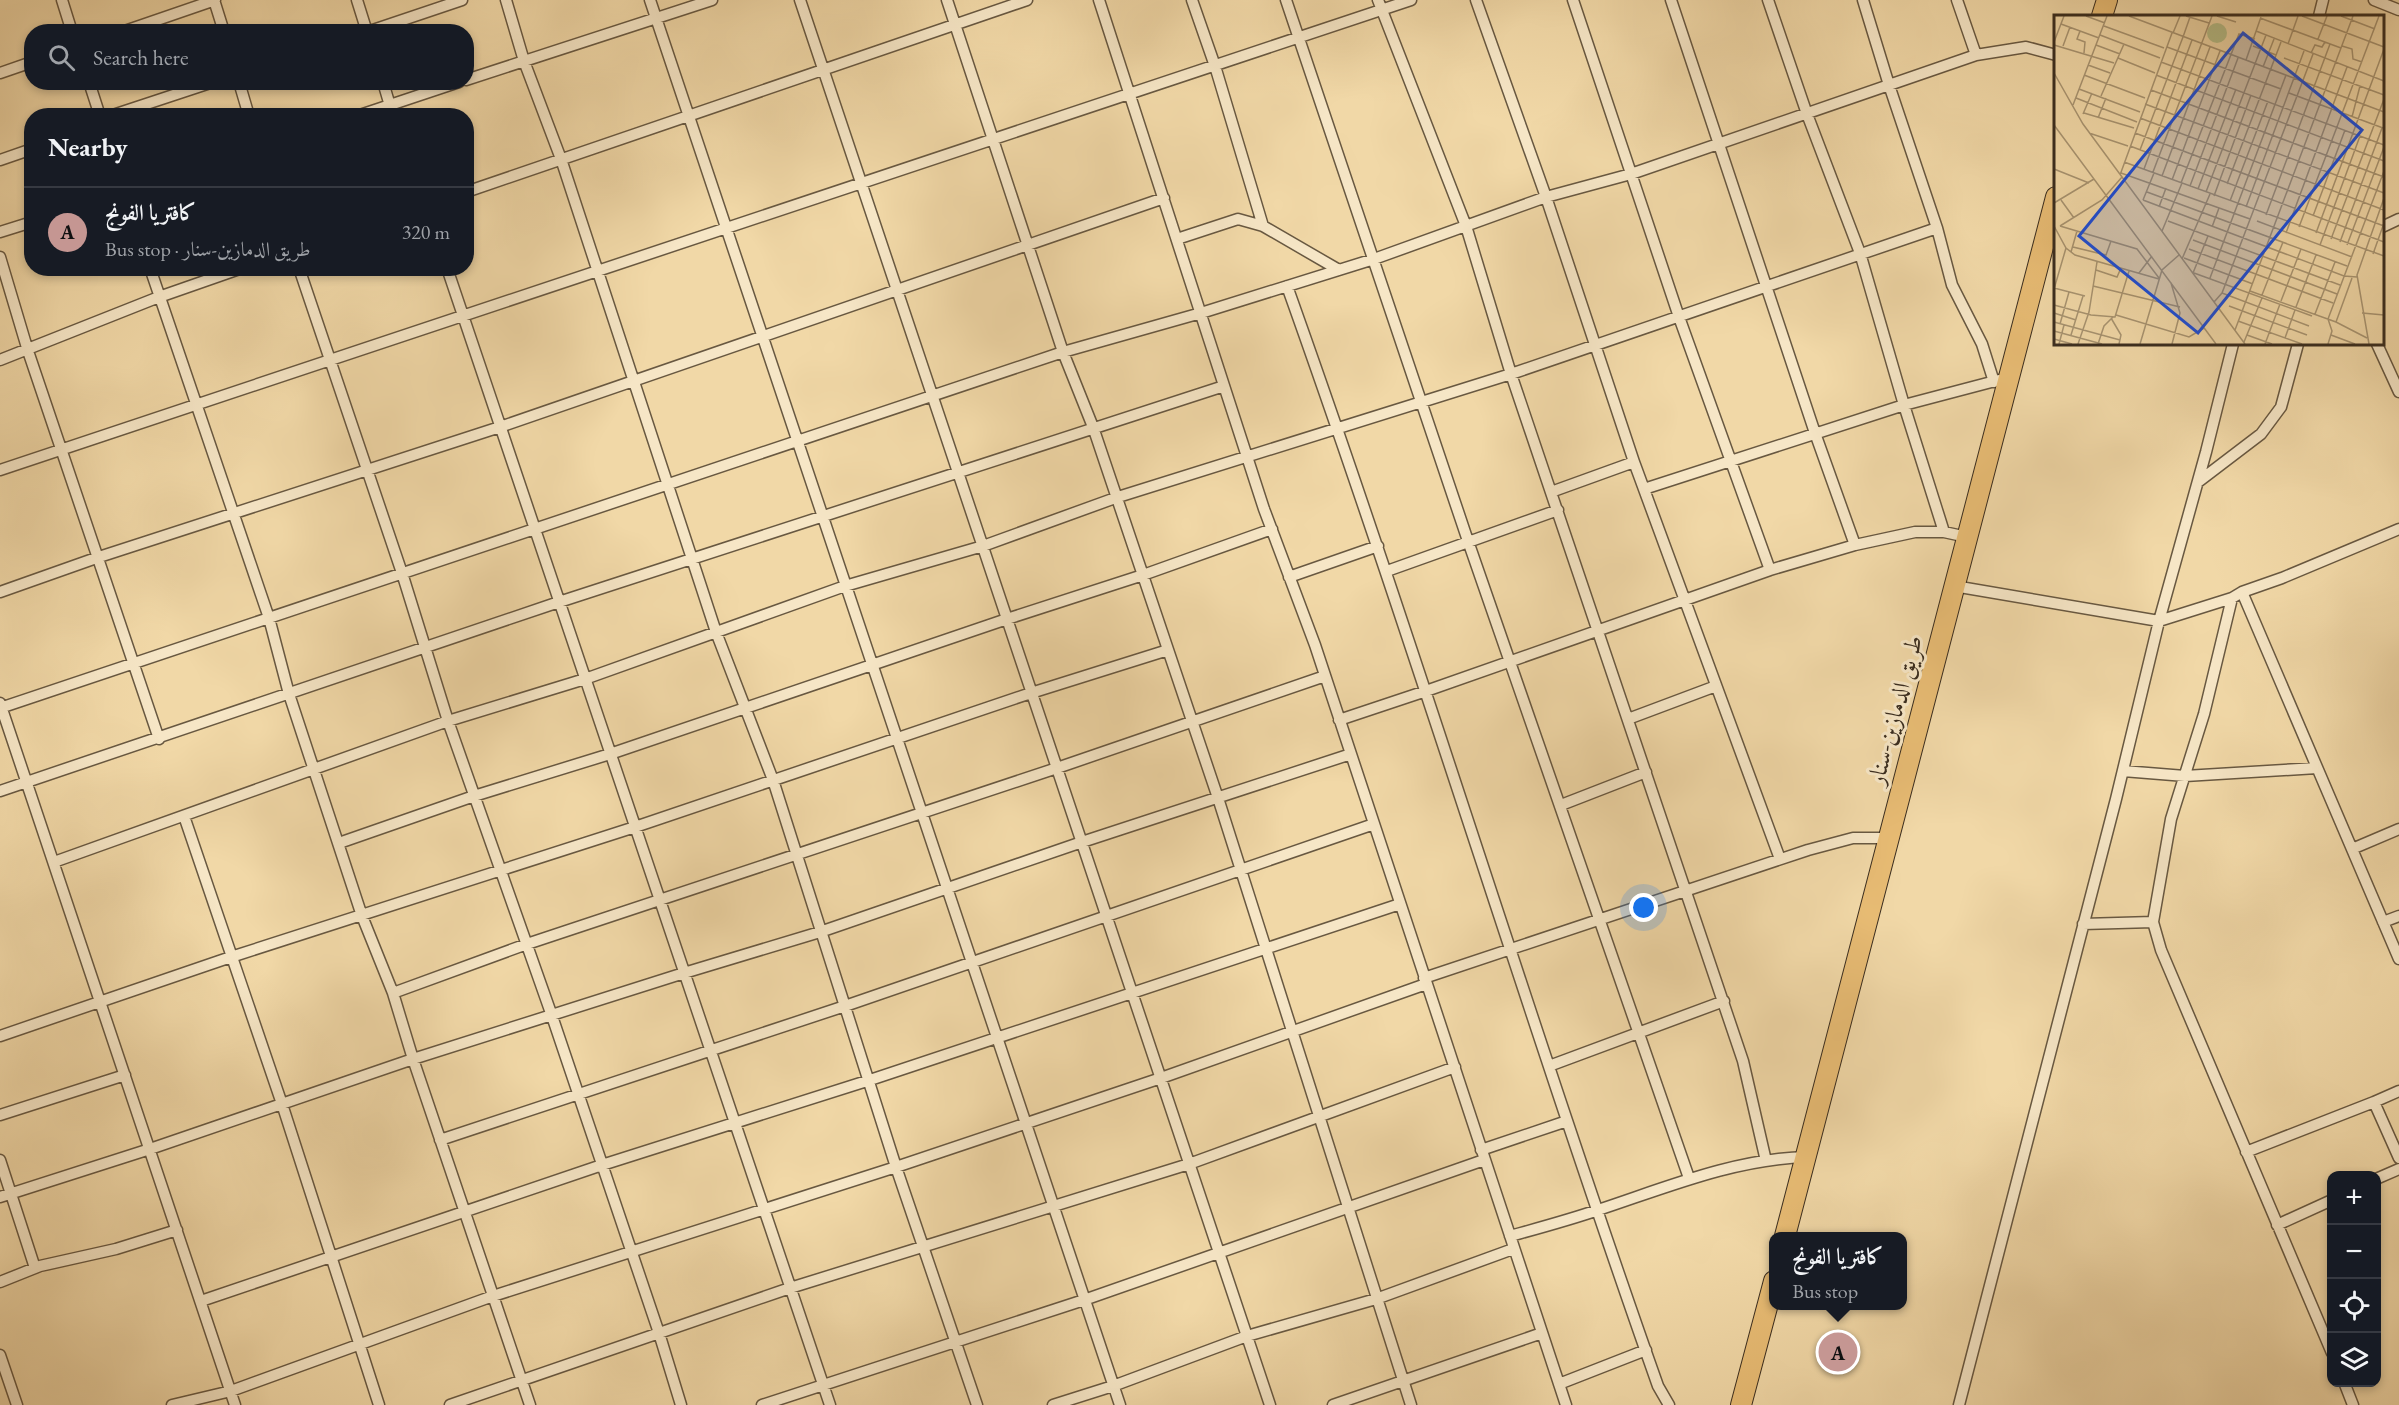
<!DOCTYPE html>
<meta charset="utf-8">
<style>
:root{--surface:#171b24;--page:#20242c;--text:#f1f3f6;--muted:#9ea1a6;--line:#363941;--accent:#c59692}
body{margin:0;font-family:"EB Garamond",Amiri,serif;background:var(--page);color:var(--text)}
.controls{position:absolute;right:18px;bottom:18px;display:grid;overflow:hidden;border-radius:12px;box-shadow:0 3px 9px #0003}
.controls button{width:54px;height:54px;display:grid;place-items:center;padding:0;border:0;border-bottom:2px solid var(--line);background:var(--surface);color:var(--text);font:30px sans-serif}
.you{position:absolute;left:1644px;top:908px;width:21px;height:21px;margin:-15px;border:4px solid #fff;border-radius:50%;background:#1a73e8;box-shadow:0 0 0 9px #1a73e833}
.badge{display:grid;place-items:center;width:39px;height:39px;border-radius:50%;background:var(--accent);color:#111;font-size:20px;font-weight:700}
.pin{position:absolute;translate:-50% -50%;border:3px solid #fff;box-shadow:0 2px 6px #0006}
.popup{position:absolute;left:1769px;top:1232px;width:138px;height:78px;box-sizing:border-box;display:grid;place-content:center;border-radius:12px;background:var(--surface);filter:drop-shadow(0 2px 4px #0005);font-size:20px;white-space:nowrap;color:var(--muted)}
.popup b{font-size:22px;color:var(--text)}
.popup::after{content:'';position:absolute;left:50%;top:100%;margin-left:-12px;border:12px solid transparent;border-top-color:var(--surface)}
.list{margin:0;padding:0;list-style:none}
h2{display:flex;justify-content:space-between;align-items:center;height:78px;margin:0;padding:0 24px;font-size:26px}
h2 small{font-size:20px;font-weight:400;color:var(--muted)}
.list li{display:grid;grid-template-columns:39px 1fr auto;gap:18px;align-items:center;box-sizing:border-box;height:90px;padding:0 24px;border-top:2px solid var(--line)}
.list b{display:block;font-size:22px;white-space:nowrap}
.list p{margin:0;font-size:20px;white-space:nowrap;color:var(--muted)}
.list em{font-size:20px;font-style:normal;color:var(--muted)}
.icon{flex:none;width:33px;height:33px;fill:none;stroke:currentColor;stroke-width:2;stroke-linecap:round;stroke-linejoin:round}
.map{position:relative;flex:none;width:2399px;height:1405px;overflow:hidden}
.search{position:absolute;background:var(--surface);box-shadow:0 3px 9px #0003;left:24px;top:24px;width:450px;height:66px;display:flex;align-items:center;gap:15px;box-sizing:border-box;padding:0 21px;border-radius:24px;color:var(--muted);font-size:22px}
.panel{position:absolute;background:var(--surface);box-shadow:0 3px 9px #0003;left:24px;top:108px;width:450px;height:168px;border-radius:24px}
.map>svg:first-child{display:block}
.lines{fill:none;stroke-linecap:round;stroke-linejoin:round}
.street-casing{stroke:#685841;stroke-width:13}
.highway-casing{stroke:#3a2d1f;stroke-width:22}
.street{stroke:#f6e6c6;stroke-width:10}
.highway{stroke:#e8bc74;stroke-width:20}
.labels{text-anchor:middle;stroke-width:6;stroke-linejoin:round;paint-order:stroke}
.street-label{font-size:24px;fill:#3a2d1f;stroke:#f6e6c6}
.inset-road{fill:none;stroke:#a89471;stroke-width:1.5}
.view{fill:#1d4ed8;fill-opacity:0.15;stroke:#1d4ed8;stroke-width:3}
.inset-edge{fill:none;stroke:#3a2d1f;stroke-width:3}
</style>
<div class="map">
<svg width="2399" height="1405" viewBox="0 0 2399 1405">
<rect width="100%" height="100%" fill="#f1d8a7"/>
<filter id="stains"><feTurbulence type="fractalNoise" baseFrequency=".00333" numOctaves="4"/><feColorMatrix values="0 0 0 0 .2 0 0 0 0 .09 0 0 0 0 .02 0 0 0 .5 -.17"/></filter>
<radialGradient id="worn" r=".72"><stop offset=".6" stop-color="#630" stop-opacity="0"/><stop offset="1" stop-color="#630" stop-opacity=".3"/></radialGradient>
<g class="lines">
<defs>
<path id="street" d="M62,0L72,32
M214,0L224,32
M357,0L367,32
M506,0L524,61L561,159L716,632L773,780L896,1167L977,1405
M650,0L1120,1405
M800,0L1270,1405
M947,0L1063,352L1093,427L1218,798L1411,1405
M1099,0L1264,509L1315,645L1566,1405
M1192,0L1215,66L1263,226
M1286,0L1468,541L1689,1178
M1378,0L1466,226L1511,374L1743,1061L1766,1161
M1476,0L1546,197L1634,462L1780,859
M1573,0L1679,317L1770,570
M1671,0L1815,433L1855,545
M1768,0L1807,114L1860,253L1904,405L1944,532
M1863,0L1889,85L1937,228L1952,285L1982,344L1994,382
M1957,0L1976,55
M2374,0L2399,10
M2319,16L2323,0
M122,32L215,0
M367,32L462,0
M0,73L32,62
M466,80L712,0
M89,82L100,116
M239,82L249,116
M383,82L393,116
M110,116L213,82
M357,116L459,82
M0,160L32,149
M466,192L1027,0
M2382,227L2399,219
M0,232L32,222
M1177,239L1238,219L1263,226L1339,270
M0,257L28,351L159,739
M150,268L269,618L289,694L362,916L393,993L413,1059L530,1405
M299,268L402,573L448,721L552,1016L659,1333L681,1405
M447,268L830,1405
M1287,286C1417,650 1529,1021 1658,1386L1669,1405
M2377,344L2399,392
M0,360L159,297L242,268
M0,470L1411,0
M2198,482L2261,434L2281,407L2298,344
M1644,489L1904,405L1999,380
M1551,492L1634,462
M1387,571L1558,510
M1289,577L1378,546
M1954,586L2159,621L2232,598L2242,592L2282,578L2399,529
M0,592L99,557L500,427L1164,198
M2242,592L2399,959
M2232,598L2204,714L2171,819L2153,922L2161,950L2332,1353
M0,703L235,1405
M0,708L1063,352L1201,313L1374,259L1546,197L1631,174L1976,55L2026,47L2056,55
M1628,719L1716,686
M1339,720L1426,691L1770,570L1855,545L1915,532H1944L1967,537
M2123,771L2185,776L2317,768
M0,791L559,602L1224,386
M1561,805L1646,772
M184,816L282,1104L379,1405
M339,843L474,796L610,754L1007,619L1143,575L1272,529
M2352,849L2399,829
M54,862L448,721L585,679L845,586L983,546L1118,497L1511,374L1937,228
M2383,922L2399,916
M2083,924L2153,922
M1424,978L1808,850L1853,838H1889
M393,993L527,944L1057,768L1325,676
M0,1036L231,957L635,827L1031,693L1168,650
M1549,1066L1724,1001
M2374,1102L2399,1091
M0,1115L125,1075
M440,1140L845,1006L1374,824
M1481,1150L1567,1121
M2246,1152L2374,1102L2399,1158
M0,1160L35,1268
M2376,1179L2399,1169
M0,1197L150,1149L413,1059L684,973L820,932L1082,842L1351,754
M2277,1225L2332,1200
M1510,1236C1539,1228 1569,1220 1598,1210C1665,1188 1734,1159 1806,1157
M0,1282L40,1266L116,1249L177,1230
M201,1301L602,1165L870,1080L1400,904
M0,1355L17,1405
M2344,1382L2353,1405
M1559,1384L1646,1350
M172,1405L231,1391L493,1296L896,1167L1161,1078L1426,984
M450,1405L790,1288L1189,1164L1455,1067
M762,1405L1084,1300L1484,1160
M1053,1405L1113,1386L1247,1336L1376,1299L1513,1249
M1333,1405L1542,1333
M1959,1405L2116,799L2159,621L2206,452L2233,344"/>
<path id="highway" d="M2102,16L2107,0
M1785,1236L2056,197
M1741,1405L1774,1281"/>
</defs>
<use href="#street" class="street-casing"/>
<use href="#highway" class="highway-casing"/>
<use href="#street" class="street"/>
<use href="#highway" class="highway"/>
</g>
<g class="labels">
<g class="street-label">
<text transform="translate(1895 710) rotate(-75)" y="8">طريق الدمازين-سنار</text>
</g>
</g>
<g transform="translate(2054 15)">
<rect width="330" height="330" fill="#f1d8a7"/>
<path d="M153 18a10 10 0 1 1 20 0a10 10 0 1 1-20 0Z" fill="#b7bf89"/>
<path class="inset-road" d="M32,1L51,8M75,1L330,97M132,1L155,8M163,1L182,7M248,1L330,32M287,1L321,14M206,3L287,33M7,9L45,23M50,11L110,33M26,16L23,24L31,27L30,38M202,16L330,66M119,18L126,1M46,20L106,43M129,22L136,2M264,24L273,1M0,27L10,1M234,29L244,1M0,30L60,48M42,30L66,39M9,31L16,12M199,31L222,40M288,31L298,34L299,44L308,47M113,32L227,74M257,38L261,30L268,32L271,27M64,43L101,58M230,43L330,80M192,45L207,2M107,47L330,130M34,50L56,58M209,52L220,24M0,58L29,109L191,329M30,60L91,83M102,60L330,146M25,74L86,97M97,75L330,162M235,78L329,113M47,81L70,29M22,83L83,107M91,89L330,178M19,90L53,1M30,98L80,113M29,99L38,78M298,102L306,71M44,103L52,83M86,103L330,195M0,110L162,329M35,118L74,131M81,118L330,211M76,131L330,227M86,135L129,22M70,147L330,241M0,154L35,168M90,154L138,25M99,157L158,1M67,158L196,204M66,160L118,18M108,161L156,32M118,165L166,36M127,168L185,19L201,24M173,169L227,27M136,171L184,43M144,174L182,74M93,177L293,251M152,177L212,20M160,181L197,80M7,185L20,203M89,185L290,261L303,262M89,185L100,158M176,186L214,86M0,188L40,164M105,192L112,173M192,192L250,36M212,200L276,29M259,201L291,115M114,206L286,270M203,206L298,242M0,211L12,233L21,240L105,264M6,211L83,234L105,263M6,211L48,185L68,162M158,212L165,193M245,212L325,1M108,216L128,168M232,218L293,52M262,218L330,34M277,224L330,84M139,225L283,279M286,227L328,113M266,230L306,121M293,230L330,132M19,232L52,240L57,226M135,234L279,288M17,237L23,216M319,239L330,208M130,243L199,269M128,244L156,179M42,255L63,262L67,253M85,258L98,241M139,258L154,221M140,258L258,301M156,263L232,60M117,268L126,298L118,329M39,271L126,292M0,273L31,281M0,274L12,233M196,276L282,307L313,323M168,278L255,311M208,280L229,227M227,286L247,234M160,287L168,278L259,39M0,290L37,300L61,302L75,256M175,291L253,320M242,292L262,240M0,298L22,305M308,298L330,300M261,299L281,247M62,300L135,322L150,313M57,303L67,320L65,329M184,306L248,329M0,307L66,325M282,307L298,263M6,309L15,277M181,315L299,1M0,316L48,329M17,320L29,281M193,320L218,329M277,320L301,329M231,323L241,295M0,324L18,329M190,327L208,283M5,329L10,310M24,329L35,297L43,247M44,329L50,311L59,302M86,329L108,255L125,240M211,329L226,289M274,329L278,316L274,304L330,156M315,329L303,260L330,183"/>
<path class="view" d="M189,18L308,115L144,318L25,221Z"/>
<rect width="330" height="330" class="inset-edge"/>
</g>
<rect width="100%" height="100%" filter="url(#stains)"/>
<rect width="100%" height="100%" fill="url(#worn)"/>
</svg>
<div class="controls">
<button>+</button>
<button>−</button>
<button><svg class="icon" aria-label="locate" viewBox="0 0 24 24"><circle cx="12" cy="12" r="6"/><path d="M12 2v4M12 18v4M2 12h4M18 12h4"/></svg></button>
<button><svg class="icon" aria-label="layers" viewBox="0 0 24 24"><path d="M12 4l9 5-9 5-9-5zM3 14l9 5 9-5"/></svg></button>
</div>
<div class="you"></div>
<div class="pin badge" style="left:1838px;top:1352px">A</div>
<div class="popup"><b>كافتريا الفونج</b>Bus stop</div>
<div class="search"><svg class="icon" aria-label="search" viewBox="0 0 24 24"><circle cx="10" cy="10" r="6"/><path d="M15 15l6 6"/></svg>Search here</div>
<section class="panel">
<h2>Nearby<small></small></h2>
<ul class="list">
<li><span class="badge">A</span><div><b>كافتريا الفونج</b><p>Bus stop · طريق الدمازين-سنار</p></div><em>320 m</em></li>
</ul>
</section>
</div>
